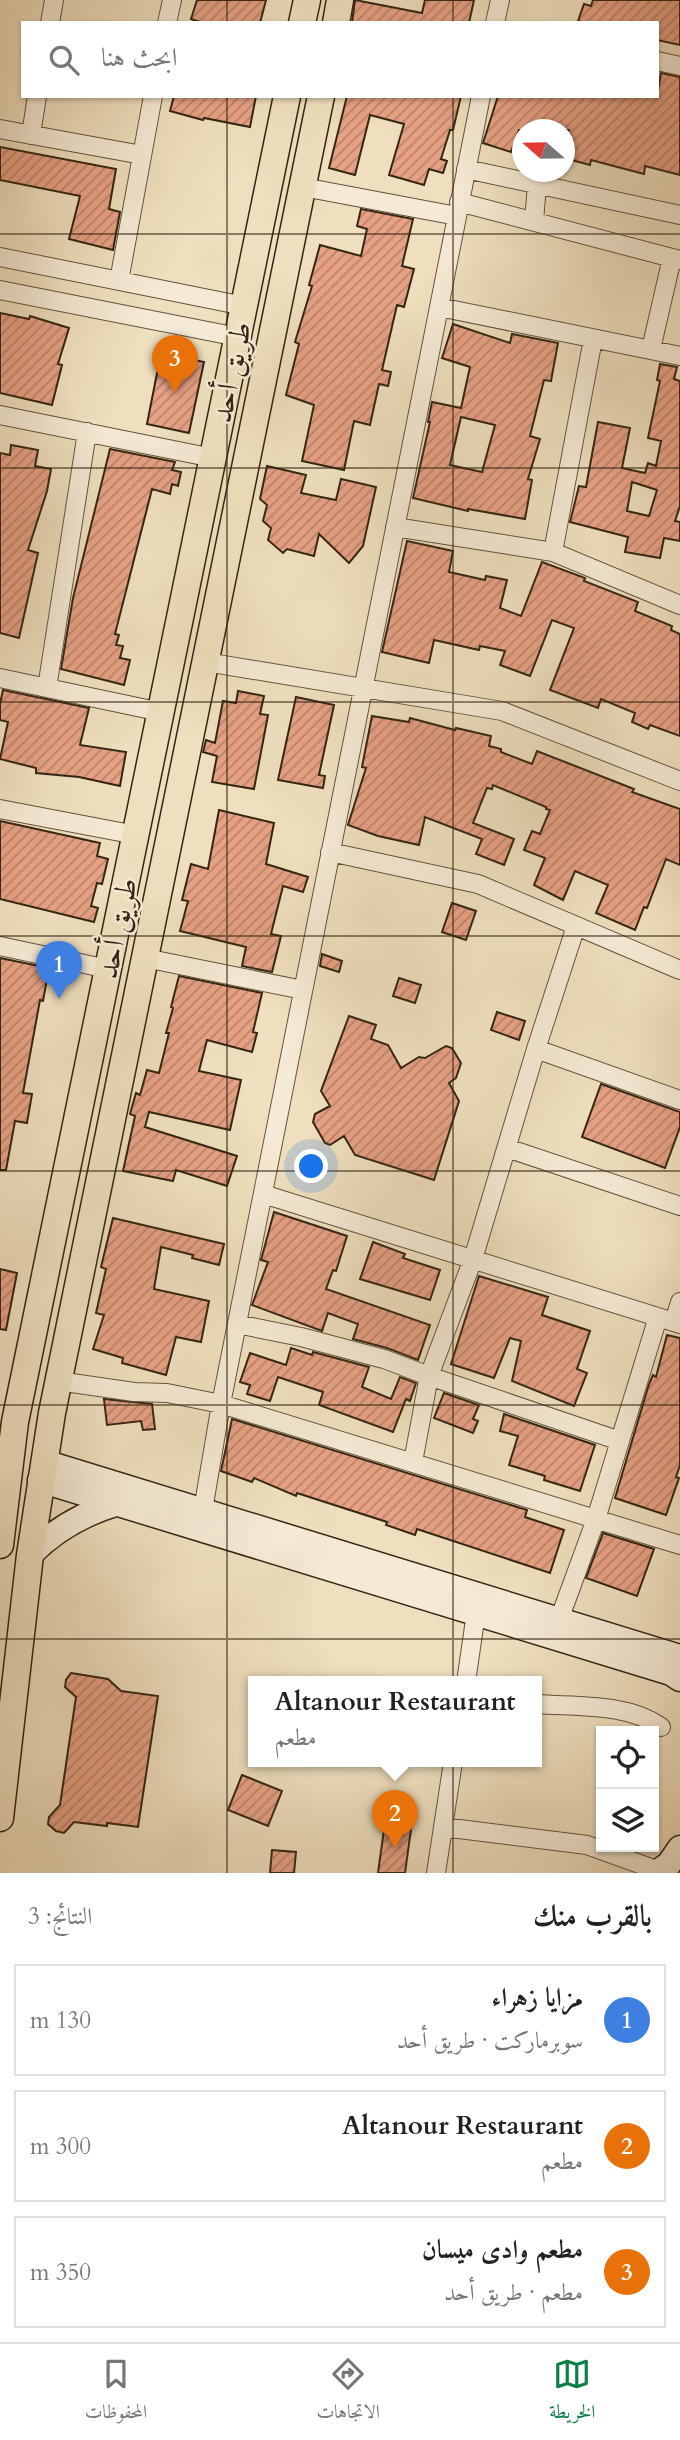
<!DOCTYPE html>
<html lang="ar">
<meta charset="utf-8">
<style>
:root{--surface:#fff;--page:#f6f6f6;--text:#222;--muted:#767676;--line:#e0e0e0;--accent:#0b8043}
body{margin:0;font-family:Cardo,Amiri,serif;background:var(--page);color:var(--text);direction:rtl}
.controls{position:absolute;right:21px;bottom:21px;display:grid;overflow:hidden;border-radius:0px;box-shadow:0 2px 5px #0004}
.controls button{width:63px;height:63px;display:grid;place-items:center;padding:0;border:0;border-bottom:2px solid var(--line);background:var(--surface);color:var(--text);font:35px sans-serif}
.compass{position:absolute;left:512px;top:119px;width:63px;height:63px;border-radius:50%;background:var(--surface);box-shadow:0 2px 5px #0004;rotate:290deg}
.you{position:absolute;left:312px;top:1167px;width:24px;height:24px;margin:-18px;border:5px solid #fff;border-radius:50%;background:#1a73e8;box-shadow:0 0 0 10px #1a73e833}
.badge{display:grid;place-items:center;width:46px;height:46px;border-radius:50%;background:var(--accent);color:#fff;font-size:23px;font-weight:700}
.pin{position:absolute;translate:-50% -58px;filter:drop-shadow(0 2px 4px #0008)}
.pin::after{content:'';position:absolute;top:37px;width:24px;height:21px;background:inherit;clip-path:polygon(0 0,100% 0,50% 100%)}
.popup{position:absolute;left:248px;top:1676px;width:294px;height:91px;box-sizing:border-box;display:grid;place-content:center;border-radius:0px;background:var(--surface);filter:drop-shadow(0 2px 5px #0005);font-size:23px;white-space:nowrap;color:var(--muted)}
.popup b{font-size:26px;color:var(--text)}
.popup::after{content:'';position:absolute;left:50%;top:100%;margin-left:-14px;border:14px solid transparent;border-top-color:var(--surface)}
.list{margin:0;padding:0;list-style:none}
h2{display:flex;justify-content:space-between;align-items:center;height:91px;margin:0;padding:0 28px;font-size:30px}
h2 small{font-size:23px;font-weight:400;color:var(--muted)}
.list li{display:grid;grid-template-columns:46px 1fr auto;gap:21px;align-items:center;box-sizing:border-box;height:112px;margin:0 14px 14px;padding:0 14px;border:2px solid var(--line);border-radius:0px}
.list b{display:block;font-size:26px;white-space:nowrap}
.list p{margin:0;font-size:23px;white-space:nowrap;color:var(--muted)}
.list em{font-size:23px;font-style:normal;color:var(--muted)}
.icon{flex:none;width:38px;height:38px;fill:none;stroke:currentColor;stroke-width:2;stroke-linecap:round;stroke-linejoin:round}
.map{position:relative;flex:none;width:680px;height:1873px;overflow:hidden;direction:ltr}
.search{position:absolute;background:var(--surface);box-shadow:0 2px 5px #0004;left:21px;right:21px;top:21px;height:77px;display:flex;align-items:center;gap:18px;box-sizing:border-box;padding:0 24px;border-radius:0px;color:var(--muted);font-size:26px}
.sheet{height:469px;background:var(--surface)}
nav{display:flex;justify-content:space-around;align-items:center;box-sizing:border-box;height:98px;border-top:2px solid var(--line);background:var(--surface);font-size:19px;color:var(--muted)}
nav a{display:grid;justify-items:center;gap:4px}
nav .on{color:var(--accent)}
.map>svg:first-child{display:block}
.building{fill:url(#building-hatch);stroke:#342514;stroke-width:2;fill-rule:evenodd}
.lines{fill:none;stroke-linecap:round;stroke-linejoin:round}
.street-casing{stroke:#63543e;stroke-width:20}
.secondary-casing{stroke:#342514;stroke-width:27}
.primary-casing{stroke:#342514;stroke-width:29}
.street{stroke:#f5ead5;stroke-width:18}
.secondary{stroke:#f5ead5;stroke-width:24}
.primary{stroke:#efdfbe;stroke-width:26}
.grid{fill:none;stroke:#342514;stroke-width:2;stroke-opacity:0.55}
.labels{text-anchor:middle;stroke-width:5;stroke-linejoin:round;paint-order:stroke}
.street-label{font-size:30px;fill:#342514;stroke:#f5ead5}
</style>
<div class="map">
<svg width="680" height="1873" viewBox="0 0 680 1873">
<defs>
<pattern id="building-hatch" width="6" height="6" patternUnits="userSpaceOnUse" patternTransform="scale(1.75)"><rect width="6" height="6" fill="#e7a184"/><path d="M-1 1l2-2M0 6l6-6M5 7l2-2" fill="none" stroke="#bc836b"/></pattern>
</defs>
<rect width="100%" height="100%" fill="#efdfbe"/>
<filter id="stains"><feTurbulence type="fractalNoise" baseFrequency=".00286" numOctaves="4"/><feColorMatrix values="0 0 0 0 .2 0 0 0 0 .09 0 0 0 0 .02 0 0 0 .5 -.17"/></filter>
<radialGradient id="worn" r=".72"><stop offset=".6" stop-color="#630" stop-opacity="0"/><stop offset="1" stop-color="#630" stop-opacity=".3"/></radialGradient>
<path class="building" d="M197,0H266L260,23H203L191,19Z
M355,0L422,13L425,0H474L469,23H352Z
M593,0H680V45L657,40V23H585L578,21L584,4L591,6Z
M661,73L680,77V175L645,166L644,174L591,160L590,165L564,158V146L569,130H519L511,152L483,143L498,96H657Z
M174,96H256L250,127L204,118L203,120L170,111Z
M347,96H461L453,130H450L441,159L447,161L443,173L429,169L424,185L389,175L404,124L370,115L355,175L329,168Z
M0,147L116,169L109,209L120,212L113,250L69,239L80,196L0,180Z
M361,209L413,219L402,266L414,269L404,307L397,305L382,370L391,372L388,386L379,384L370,425L354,421L344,470L302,461L314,405L286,395L299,344L295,342L312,286L309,285L320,245L361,256L367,229L357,226Z
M0,313L29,319L30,316L69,328L58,364L62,365L52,405L0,393Z
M453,324L510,343L512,334L558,343L551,381L544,380L530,436L540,439L528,479L532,480L525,519L468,509V511L413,498L430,422H428L432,402L461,408L470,367L442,358ZM461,417L495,425L482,472L450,465Z
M161,353L204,362L189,433L147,424Z
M660,364L677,367L674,379L680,381V506L675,521L680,522V541L664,538L660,558L625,552L628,537L570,522L579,486L586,487L598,422L630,428L622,468L645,473L648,463L656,466L661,441L648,438L660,381L657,380ZM632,482L657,490L649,516L627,511Z
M11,445L38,450L35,466L51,469L47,491L28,550L38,553L19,638L0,633V453L10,455Z
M110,449L175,462L172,470L181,472L178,486L172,484L170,494L152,489L115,634L119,635L116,645L123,646L120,658L130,660L124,685L61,669L73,598Z
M267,466L306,475L301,493L336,500L341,479L376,487L363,546L349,563L319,534L314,556L287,549L283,553L268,540L271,528L263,521L267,505L260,499Z
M407,541L453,551L449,572L485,580L486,576L507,580L500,608L521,616L542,562L585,578L584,581L638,602L635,611L672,626L671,630L680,634V736L650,725L648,729L632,722L635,713L601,699L598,708L550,690L574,628L552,620L530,676L500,665L505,651L480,646L479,650L434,640L429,663L382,652Z
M3,690L89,708L80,745L126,752L120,786L79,777L36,773V768L0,759L8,722L0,720V704Z
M238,691L264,696L260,714L268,715L254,789L212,782L217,756L203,752L206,740L215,743L223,701L236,703Z
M296,697L334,705L319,775L325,776L323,788L278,780Z
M372,716L409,722L410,718L455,730L456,728L491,736L489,746L501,749V752L532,764L537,751L634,789L632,792L680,809V865L666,859L647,908L644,907L635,930L596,913L608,885L575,871L563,900L534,885L545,858L524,850L532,831L540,834L550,810L546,809V807L493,785L492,789L487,788L473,823L514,839L504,865L476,854L482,839L425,817L419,845L378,836L348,825L366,768L362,767Z
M219,810L274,823L266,864L308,877L303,892L283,886L271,934L281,936L272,972L242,966L246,947L180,931L188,901L182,900L191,864L208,869Z
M0,821L100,843L97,856L108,859L102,884L97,883L91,906L98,908L94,922L0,899Z
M452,903L476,911L466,940L442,932Z
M322,954L342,961L339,972L320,966Z
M0,958L49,968L43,1001L40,1000L23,1093L32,1094L27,1123L15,1121L6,1170H0Z
M179,976L262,993L253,1032L257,1033L252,1052L207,1040L199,1071L241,1080L230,1130L149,1112L145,1127L237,1156L227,1186L176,1170L173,1181L123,1171L135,1116L130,1114L136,1093L140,1095L147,1070L159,1073L169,1033H166L173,1008L171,1007Z
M399,978L421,985L415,1003L393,996Z
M497,1012L525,1021L519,1040L491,1030Z
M349,1016L376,1025L371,1039L388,1045L401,1068L419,1057L425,1058L446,1046L452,1048L461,1063L456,1078L449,1083L459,1101L434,1180L355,1155L344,1136L330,1145L325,1143L313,1122L315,1114L330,1106L321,1091Z
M601,1084L680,1112V1127L665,1168L582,1137Z
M274,1212L347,1236L336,1271L333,1270L326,1289L430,1325L418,1360L387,1348L353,1339L358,1324L328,1313L322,1331L252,1305L268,1262L261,1260Z
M113,1218L224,1244L219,1265L192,1258L193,1255L161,1247L154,1289L209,1301L201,1342L176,1337L166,1375L122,1363L123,1358L93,1349L104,1315L96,1313L106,1269L101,1267Z
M373,1242L405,1254L403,1258L440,1270L430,1300L360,1279Z
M0,1269L17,1273L6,1330L0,1329Z
M479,1276L548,1297L542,1315L590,1331L577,1369L587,1373L574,1406L512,1381L521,1341L510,1338L494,1378L451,1364Z
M667,1335L680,1338V1465L676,1477L679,1478L666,1515L615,1498L649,1384L653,1375L656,1377Z
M291,1348L312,1355L313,1352L369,1367L362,1387L391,1399L400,1377L416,1383L410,1401L406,1399L393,1432L319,1405L323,1392L278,1377L270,1401L247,1394L250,1385L240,1382L250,1353L286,1365Z
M444,1393L479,1405L473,1419L478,1421L473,1433L434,1418Z
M104,1399L152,1404L155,1429L143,1430L141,1421L107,1425Z
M504,1414L595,1445L580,1491L544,1480L545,1476L509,1465L518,1436L500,1431Z
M232,1419L527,1510L525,1517L564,1530L550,1573L417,1529L415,1535L386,1525L387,1522L297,1493L296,1496L254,1478L252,1482L221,1471Z
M603,1533L654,1549L637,1596L586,1578Z
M71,1673L108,1679L121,1691L158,1696L138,1827L107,1823V1826L74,1822L64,1833L56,1831L48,1824L49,1817L60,1805L76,1697L65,1687L66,1680Z
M242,1775L282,1791L268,1826L228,1810Z
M385,1822H412L405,1873H378Z
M272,1850L296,1852L294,1873H270Z"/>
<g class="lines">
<defs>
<path id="street" d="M50,23L54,0
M167,23L172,0
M495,23L500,0
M657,61L680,66
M0,129L142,155
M31,135L37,96
M466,169L680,215
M303,187L457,216
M459,202L680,260
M534,221L537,185
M0,257L244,306
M119,281L153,96
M0,290L238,337
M439,307L680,356
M651,349L672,258
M0,415L213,458
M395,527L553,552L680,605
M553,552L593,339
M206,662L502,711L680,781
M0,678L161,712
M47,688L87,432
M0,809L136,835
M330,852L478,884L680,970
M0,946L108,969
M145,958L303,990
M536,1049L680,1100
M507,1148L680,1206
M263,1194L680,1324
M674,1322L680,1302
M237,1324L301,1337L384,1359L429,1376L620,1441
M58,1381L134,1392L167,1393L221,1404L680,1545
M413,1462L429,1376L473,1259L536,1049L576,926
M203,1510L221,1404L481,96
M559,1620L596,1519L658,1317
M466,1682L476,1613
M537,1704C577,1707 627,1703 661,1727
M443,1827L587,1845L659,1871
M436,1873L453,1762"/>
<path id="secondary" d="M44,1462L680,1657
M40,1480L671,1673L680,1679
M30,1555C54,1530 85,1513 118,1503
M656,1873L669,1864L680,1848"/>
<path id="primary" d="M302,23L307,0
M336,23L340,0
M0,1545L15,1422L287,96
M0,1818L30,1555L52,1413L321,96"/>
</defs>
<use href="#street" class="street-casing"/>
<use href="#secondary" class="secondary-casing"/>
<use href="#primary" class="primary-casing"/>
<use href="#street" class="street"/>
<use href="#secondary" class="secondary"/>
<use href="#primary" class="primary"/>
</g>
<path class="grid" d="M227,0V23M453,0V23M227,96V1873M453,96V1873M0,234H680M0,468H680M0,702H680M0,936H680M0,1171H680M0,1405H680M0,1639H680"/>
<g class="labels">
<g class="street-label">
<text transform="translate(231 372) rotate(-78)" y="10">طريق أحد</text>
<text transform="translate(117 928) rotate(-78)" y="10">طريق أحد</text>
</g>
</g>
<rect width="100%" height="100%" filter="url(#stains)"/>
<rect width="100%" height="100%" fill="url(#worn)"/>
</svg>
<div class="controls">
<button><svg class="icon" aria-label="locate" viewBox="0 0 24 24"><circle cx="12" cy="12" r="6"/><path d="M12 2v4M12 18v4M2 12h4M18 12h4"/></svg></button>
<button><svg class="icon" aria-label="layers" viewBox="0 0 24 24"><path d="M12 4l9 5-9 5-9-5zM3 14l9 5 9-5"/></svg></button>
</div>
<svg class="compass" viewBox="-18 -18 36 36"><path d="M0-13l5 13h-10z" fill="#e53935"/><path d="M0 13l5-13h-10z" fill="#767676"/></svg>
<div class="you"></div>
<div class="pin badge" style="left:59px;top:999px;background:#3f7fe0">1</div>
<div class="pin badge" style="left:395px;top:1848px;background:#e8710a">2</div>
<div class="popup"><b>Altanour Restaurant</b>مطعم</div>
<div class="pin badge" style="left:175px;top:393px;background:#e8710a">3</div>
<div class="search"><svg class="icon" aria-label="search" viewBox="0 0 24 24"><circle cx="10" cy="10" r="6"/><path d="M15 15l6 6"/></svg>ابحث هنا</div>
</div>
<section class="sheet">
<h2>بالقرب منك<small>النتائج: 3</small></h2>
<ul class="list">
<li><span class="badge" style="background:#3f7fe0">1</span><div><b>مزايا زهراء</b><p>سوبرماركت · طريق أحد</p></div><em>130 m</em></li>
<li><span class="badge" style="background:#e8710a">2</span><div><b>Altanour Restaurant</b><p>مطعم</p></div><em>300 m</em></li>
<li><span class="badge" style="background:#e8710a">3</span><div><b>مطعم وادى ميسان</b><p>مطعم · طريق أحد</p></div><em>350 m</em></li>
</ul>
</section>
<nav>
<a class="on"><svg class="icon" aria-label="map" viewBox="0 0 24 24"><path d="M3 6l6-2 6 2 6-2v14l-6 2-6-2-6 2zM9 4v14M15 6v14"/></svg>الخريطة</a>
<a><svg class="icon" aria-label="directions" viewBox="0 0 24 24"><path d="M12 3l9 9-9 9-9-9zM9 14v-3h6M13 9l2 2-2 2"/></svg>الاتجاهات</a>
<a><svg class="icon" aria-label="saved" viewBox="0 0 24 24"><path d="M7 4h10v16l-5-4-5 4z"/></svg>المحفوظات</a>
</nav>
